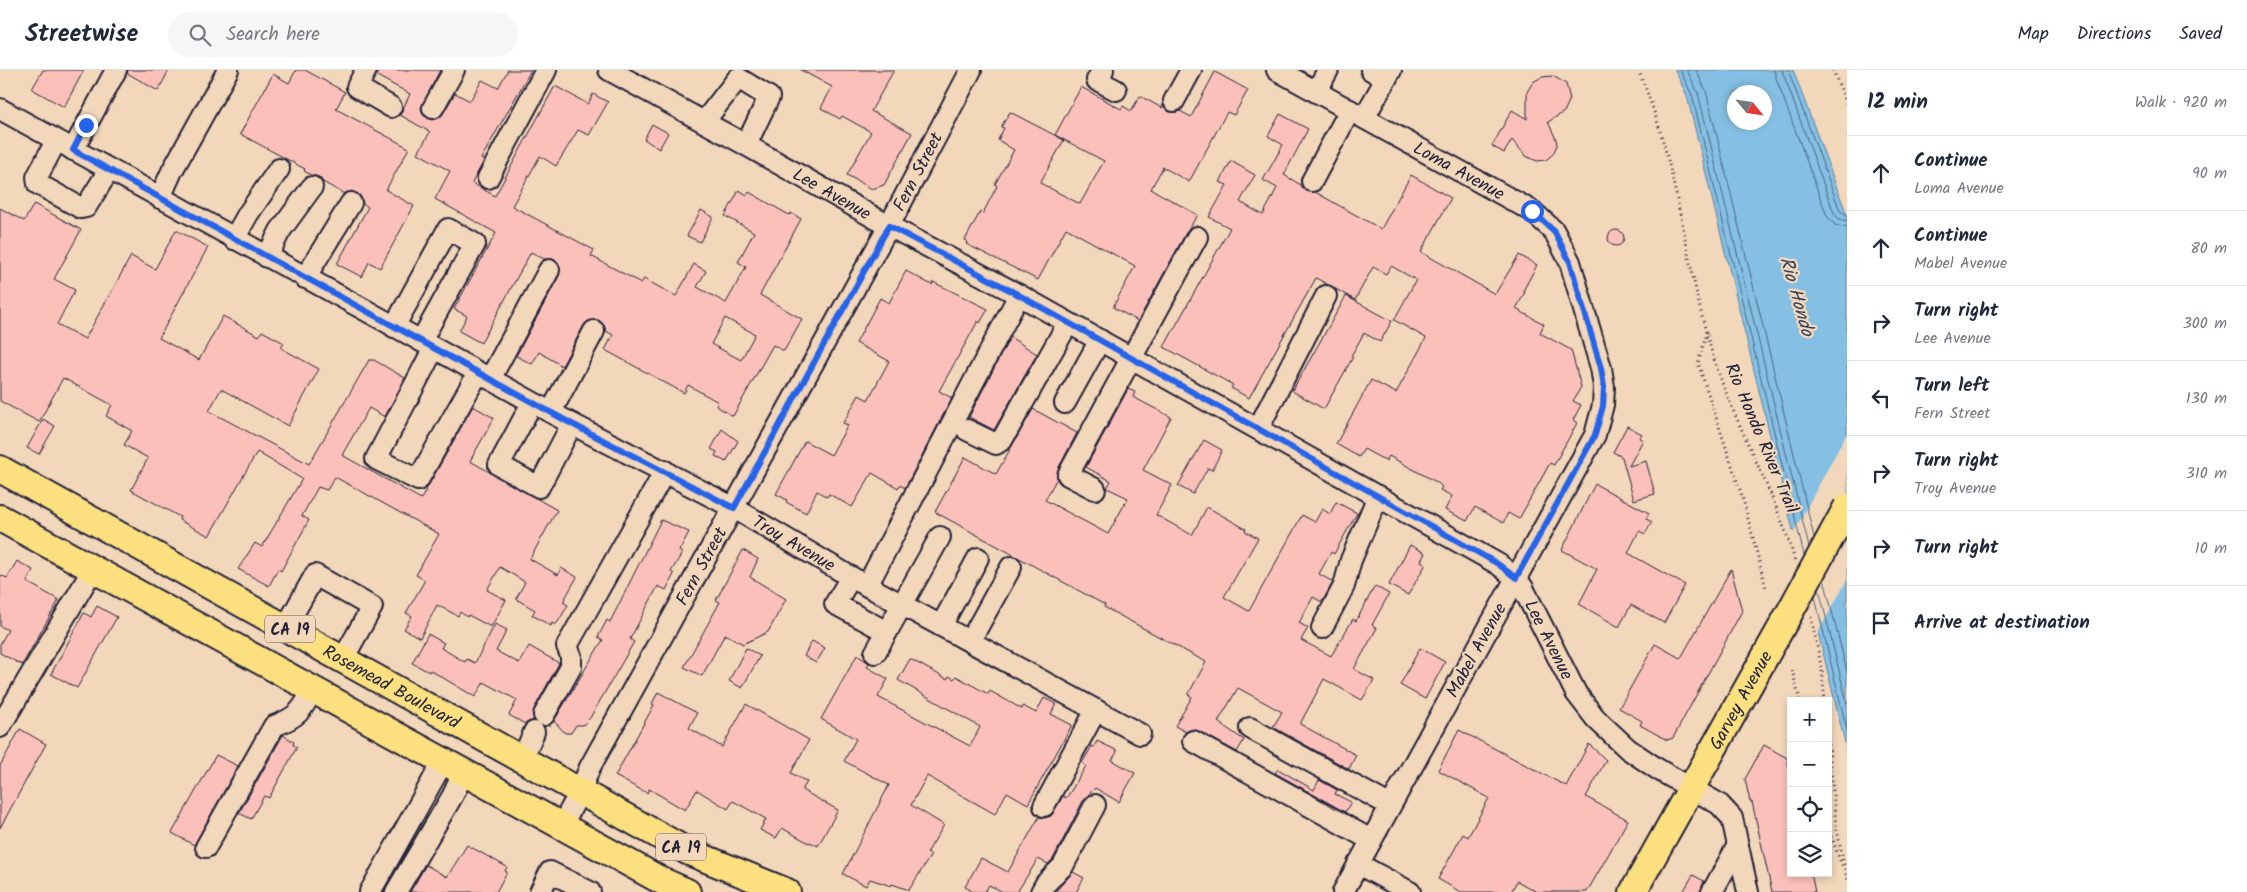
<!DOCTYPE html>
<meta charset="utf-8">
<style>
:root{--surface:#fff;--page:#f6f6f7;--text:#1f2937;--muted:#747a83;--line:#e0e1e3}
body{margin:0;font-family:Kalam,sans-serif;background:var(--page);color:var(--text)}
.controls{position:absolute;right:15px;bottom:15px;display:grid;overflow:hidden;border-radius:0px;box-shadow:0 2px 8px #0003}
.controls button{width:45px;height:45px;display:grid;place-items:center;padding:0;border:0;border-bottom:1px solid var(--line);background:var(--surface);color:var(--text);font:25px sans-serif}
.compass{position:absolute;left:1727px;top:15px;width:45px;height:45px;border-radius:50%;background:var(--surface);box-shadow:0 2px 8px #0003;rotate:119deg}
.stop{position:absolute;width:15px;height:15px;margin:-11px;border:4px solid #2563eb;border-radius:50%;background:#fff}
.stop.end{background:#2563eb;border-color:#fff;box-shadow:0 1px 5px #0008}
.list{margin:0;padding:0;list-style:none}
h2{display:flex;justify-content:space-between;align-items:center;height:65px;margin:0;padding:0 20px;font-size:21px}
h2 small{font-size:16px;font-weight:400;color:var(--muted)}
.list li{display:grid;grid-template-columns:32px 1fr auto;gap:15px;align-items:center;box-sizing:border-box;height:75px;padding:0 20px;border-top:1px solid var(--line)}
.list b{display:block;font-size:19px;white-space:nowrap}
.list p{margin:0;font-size:16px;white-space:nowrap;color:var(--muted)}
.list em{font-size:16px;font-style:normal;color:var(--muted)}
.icon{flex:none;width:28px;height:28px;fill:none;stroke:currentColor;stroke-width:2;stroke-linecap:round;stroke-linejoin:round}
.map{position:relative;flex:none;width:1847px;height:822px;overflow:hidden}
header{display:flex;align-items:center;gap:30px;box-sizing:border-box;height:70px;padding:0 25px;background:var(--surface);border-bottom:1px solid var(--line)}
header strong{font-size:24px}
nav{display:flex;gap:28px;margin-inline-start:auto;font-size:18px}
.search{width:350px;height:45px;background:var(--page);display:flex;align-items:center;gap:12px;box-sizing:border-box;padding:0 18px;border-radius:28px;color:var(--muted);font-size:19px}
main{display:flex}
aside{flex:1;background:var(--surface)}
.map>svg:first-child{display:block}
.water{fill:#85c0e4;stroke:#5d81a0;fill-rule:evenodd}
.pier{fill:#f3d7ba}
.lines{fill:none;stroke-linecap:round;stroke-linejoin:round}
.shore{stroke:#4a617f;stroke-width:1}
.building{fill:#fcc0bb;stroke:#22223b;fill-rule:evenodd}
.minor-casing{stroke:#22223b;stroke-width:24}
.major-casing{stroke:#22223b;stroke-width:30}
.path{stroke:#22223b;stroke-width:3;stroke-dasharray:1 4;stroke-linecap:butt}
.minor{stroke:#f3d7ba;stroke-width:20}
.major{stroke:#fce080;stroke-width:26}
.major-bridge-casing{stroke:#22223b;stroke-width:30;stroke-linecap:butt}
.major-bridge{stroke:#fce080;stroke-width:26}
.route{stroke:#2563eb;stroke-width:6}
.labels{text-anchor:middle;stroke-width:4.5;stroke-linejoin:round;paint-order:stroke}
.shield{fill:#f3d7ba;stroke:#615861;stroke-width:1}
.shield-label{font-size:16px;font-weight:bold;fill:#22223b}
.street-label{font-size:18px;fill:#22223b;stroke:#f3d7ba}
.water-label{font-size:19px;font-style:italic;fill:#36425d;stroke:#f3d7ba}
</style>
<header>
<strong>Streetwise</strong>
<div class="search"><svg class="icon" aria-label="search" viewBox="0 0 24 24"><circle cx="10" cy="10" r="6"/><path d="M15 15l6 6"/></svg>Search here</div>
<nav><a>Map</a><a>Directions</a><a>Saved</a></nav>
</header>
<main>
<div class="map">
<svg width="1847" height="822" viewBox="0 0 1847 822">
<rect width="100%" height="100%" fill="#f3d7ba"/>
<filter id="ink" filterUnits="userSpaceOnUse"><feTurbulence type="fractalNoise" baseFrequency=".02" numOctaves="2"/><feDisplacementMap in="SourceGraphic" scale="10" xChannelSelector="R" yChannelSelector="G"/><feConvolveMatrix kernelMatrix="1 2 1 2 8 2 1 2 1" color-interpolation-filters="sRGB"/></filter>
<g filter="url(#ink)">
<path class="water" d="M1675,0H1793L1847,145V681L1687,26ZM1734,22H1764V52H1734Z"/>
<path class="pier" d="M1847,363V510L1816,566L1792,465Z"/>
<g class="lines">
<path class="shore" d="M1680,0L1692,25L1804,485
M1687,0L1698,23L1809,477
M1696,0L1706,21L1814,467
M1774,0L1776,8L1827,146L1835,155L1847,158
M1782,0L1834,143L1839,149L1847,151
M1788,0L1840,141L1847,145
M1824,509L1847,602
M1819,519L1847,633
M1815,527L1847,660"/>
</g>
<path class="building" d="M43,0H84L64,37L32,19Z
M128,0H169L158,21L127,3Z
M296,0H305L345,22L336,39L409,78L386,120L414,136L380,198L369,192L362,207L337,194L368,137L363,134L361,127L352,121L344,124L323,112L319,107L311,105L304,101L305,99L240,64L273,4L289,13Z
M378,0H440L421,38L423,45L433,50L439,48L443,44L455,23L470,31L482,10L498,18L508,0H531L481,89L484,91L472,113L495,126L555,16L588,34L593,24L608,32L589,65L578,60L556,96L540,86L512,136L594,180L591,186L641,213L644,209L676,226L694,194L706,201L697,217L726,233L746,197L738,192L754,162L725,146L739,120L747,125L749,122L789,145L791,143L801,149L760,225L802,249L784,281L773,275L733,346L716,336L718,332L688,315L684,323L605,280L613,265L606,261L604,255L599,250L588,251L584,255L562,296L539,282L532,294L516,286L559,206V194L554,189H544L531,182L481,273L459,261L467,246L454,239L496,163L435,129L450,101L418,83L430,62L400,45L410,24L377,6ZM725,248L755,264L741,290L711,274Z
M801,0H894L871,41L912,63L884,115L872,119L847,105L871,62L842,46L840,49L821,38L832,17Z
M1215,2L1248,20L1234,45L1227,42L1189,112L1163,97L1151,119L1198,145L1187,161L1138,251L1114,238V235L1135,196L1066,158L1038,210L966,174L968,172L965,170L980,142L983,143L997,116L995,114L1014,80L998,70L1004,58L1001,57L1010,42L1064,70L1040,113L1080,134L1104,91L1055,65L1081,17L1121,39L1123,36L1131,41L1140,26L1162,38L1163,35L1169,42L1180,41L1191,47Z
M1553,6L1566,14L1570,29L1564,42L1548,52L1556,69L1557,75L1553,84L1546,90L1537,91L1526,86L1512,70L1504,83L1492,76L1512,40L1527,49V22L1533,12L1542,7Z
M1280,44L1308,59L1284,105L1301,115L1306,121L1315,122L1381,159L1411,105L1451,128L1421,182L1495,224L1519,185L1537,195L1523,221L1525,222L1516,239L1544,254L1540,263L1571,280L1581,317L1573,331L1581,335L1573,350L1577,353L1554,395L1550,393L1519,449L1508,443L1503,453L1475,437L1467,451L1445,440L1452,426L1440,420L1442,417L1438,413L1389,386L1386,391L1364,379L1359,387L1336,374L1371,310L1396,323L1426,268L1394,250L1416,210L1391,196L1386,204L1373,197L1355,230L1316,208L1249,328L1231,318L1233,315L1164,277L1230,158L1209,147L1227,115L1220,112L1231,91L1255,105L1240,132L1263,145L1277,118L1263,110L1283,75L1268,66Z
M652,54L668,63L659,79L644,69Z
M34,134L81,160L54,209L75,220L57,254L85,269L131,186L155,199L176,160L208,177L159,268L199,290L223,246L259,266L262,261L284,273L281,278L319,299L288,356L221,319L209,341L309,394L369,290H374L405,308L385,347L369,338L342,385L421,429L473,336L494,348L470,391L557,440L530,489L558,505L561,498L577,507L563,532L568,535L558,552L555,555L552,553L551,556L532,545L535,540L516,529L525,512L500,497L487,520L506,530L491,557L468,545L467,547L460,542L458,546L437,535L420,568L404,559L412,546L406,543L425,510L416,505L439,464L335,407L327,420L318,417L302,446L309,450L281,501L278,499L269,516L238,499L255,473L262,477L302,409L257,382L209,466L179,450L180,447L131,420L148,388L124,375L132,361L106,346L112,335L63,308L39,352L0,331V138L24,151Z
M701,140L713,147L700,172L687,166Z
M1608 168a8 8 0 1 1 16 0a8 8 0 1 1-16 0Z
M906,201L932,215L933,212L988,239L980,253L978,251L939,321L952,328L905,418L900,415L898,418L872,403L852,437L829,424L827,427L817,421L806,443L786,432L787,430L776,424L805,371L831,385L848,355L843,353L859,325L868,330L889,291L856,273L880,228L889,233Z
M1346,226L1392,251L1380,272L1364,263L1351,286L1353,287L1324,339L1292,321Z
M1010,267L1037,284L994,360L969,347Z
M1128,319L1135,322L1133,327L1171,347L1143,400L1172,415L1156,445L1192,465L1207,437L1246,459L1245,461L1258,468L1224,527L1249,541L1302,445L1315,452L1322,439L1330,444L1336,432L1357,443L1334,484L1331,482L1319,504L1333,512L1322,532L1313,527L1299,553L1308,558L1301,570L1331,586L1353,549L1356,551L1375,516L1389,524L1372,555L1377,558L1354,599L1374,610L1362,630L1324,609L1300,654L1356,685L1349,699L1273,657L1282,642L1238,618L1218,652L1244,670L1237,682L1199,661L1192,659L1186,662L1175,656L1192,627L1188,625L1206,592L1141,557L1104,537L1105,535L935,442L965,387L996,404L1033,339L1077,363L1058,399L1057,408L1045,430L1108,464L1128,428L1107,418L1111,411L1086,397Z
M43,349L55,356L39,384L27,378Z
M1627,356L1642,364L1639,368L1643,370L1629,396L1646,391L1655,424L1634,430L1622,387L1613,382Z
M722,359L738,371L726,392L715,386L717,382L711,379Z
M1204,370L1222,380L1212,400L1208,398L1193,424L1178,416Z
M1595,414L1649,443L1646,449L1652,452L1645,464L1639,461L1628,483L1685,515L1664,553L1631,535L1619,557L1579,534L1597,499L1562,480Z
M661,450L689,462L679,481L682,483L671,502L674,504L666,520L658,516L630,569L634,572L590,648L583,655H576L571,663H565L554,651L599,576L603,570L598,567L607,550L610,552Z
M1410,475L1425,483L1421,491L1426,494L1408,525L1389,515Z
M743,480L758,489L750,507L786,529L768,562L743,574L725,564L702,606L684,597L720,532L716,530Z
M17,491L33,500L27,512L59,530L22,595L0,583V574L8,560L0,556V505L7,508Z
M1731,499L1742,541L1673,668L1667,670L1640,655L1642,651L1619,638L1655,574L1680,588L1682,586Z
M97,536L117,547L77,618L51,604L84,543L91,547Z
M495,554L507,560L496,581L519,593L529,576L559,593L534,639V650L525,654L509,645L517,630L484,612L475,627L430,600L429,602L412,593L428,564L444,573L441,578L465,592L467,589L475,593Z
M812,571L825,578L816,593L804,586Z
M746,578L760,586L742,618L729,611Z
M1420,578L1445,592L1425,629L1400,615Z
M857,585L869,593L867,597L888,609L878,627L970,676L980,657L898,610L910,589L947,609L949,606L954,609L956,606L988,624L990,621L1022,639L1023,636L1036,643L1044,628L1056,634L1051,644L1072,655L1028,734L1007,722L995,744L927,706L911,735L944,755L927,783L931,785L909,820L892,814L891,816L870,809L866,816L843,804L889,715L844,691L856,669L821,649Z
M658,622L697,643L689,658L722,677L746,634L809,670L791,703L807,712L802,720L838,740L818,776L810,772L809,773L782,758L776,768L760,760L766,749L733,731L728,739L697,720L685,740L649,719L647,723L615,706L654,635L652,634Z
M20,659L46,674L0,758V696Z
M1459,660L1566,716L1589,674L1606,690L1586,727L1628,750L1587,822H1537L1517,811L1511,822H1461L1438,809L1463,764L1468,767L1489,728L1438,700Z
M283,665L294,672L293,675L297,677L269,728L264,726L251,749L239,743Z
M1097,671L1116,680L1117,682L1112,690L1135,703L1119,732L1095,718L1084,729L1053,789L1048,794L1038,789L1017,822H1003L989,815L985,822H974L965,817L981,788L1008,802L1039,747L1045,748L1051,746L1063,726L1066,728L1069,724L1086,696L1082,693L1092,676L1094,677Z
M1764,675L1787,688L1791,708V803H1811L1815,822H1772L1752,732H1750L1745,709Z
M216,685L238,696L194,775L172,763Z
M1278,699L1314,720L1319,710L1337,720L1335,724L1351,732L1345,742L1275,703Z
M467,775L507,797L505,801L507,802L496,822H410L426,795L447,807Z
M1073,802L1084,808L1076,822H1055Z
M1693,805L1704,811L1700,822H1683Z"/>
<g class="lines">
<defs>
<g id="minor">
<path d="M366,0L357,17L391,37"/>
<path id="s1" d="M609,0L746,75L889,156L1019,225L1498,494L1516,508L1523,518L1576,623L1596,649L1628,679L1659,700L1719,734L1732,748L1748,822"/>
<path d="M1103,0L1097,10L1116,20"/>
<path id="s2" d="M1277,0L1532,141L1554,161L1570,192L1601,298L1604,317L1603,335L1595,365L1343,822"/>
<path d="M1371,0L1386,9"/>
<path d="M1316,22L1328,0"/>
<path d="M1174,31L1191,0"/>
<path d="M433,38L454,0"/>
<path id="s3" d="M0,39L572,354L734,438L851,507L1140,664"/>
<path d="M1364,48L1391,0"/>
<path d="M704,52L738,8L769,27L746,75"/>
<path d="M56,71L37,107L38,114L81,138L86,137L109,100"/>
<path d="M73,80L116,0"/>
<path d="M488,108L546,0"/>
<path d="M1312,111L1350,40"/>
<path d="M160,128L172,101L228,0"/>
<path d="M234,169L248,144L279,99"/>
<path d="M267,187L280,161L312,117"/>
<path d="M305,208L351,133"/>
<path d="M394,257L448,159L475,174L421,271"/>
<path d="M434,278L376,389L418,410L478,303"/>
<path d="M490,309L549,200"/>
<path d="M532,333L499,395L539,417L572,354"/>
<path d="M1065,333L1100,270"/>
<path d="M551,342L594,261"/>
<path d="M1258,359L1326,226"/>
<path d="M967,360L996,374L1002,370L1068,253"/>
<path d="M1095,419L1068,405L1197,167"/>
<path d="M851,507L835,534L887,562"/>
<path d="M867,516L1019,225"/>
<path d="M941,556L978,488"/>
<path d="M286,557L315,505L372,537L343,589"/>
<path d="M1322,558L1344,516L1351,490L1378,426"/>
<path d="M970,571L1011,497"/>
<path d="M875,583L940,467"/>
<path d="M544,645L571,597V586L567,576L665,401"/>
<path d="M0,657L93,499"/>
<path d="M1250,658L1389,735"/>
<path d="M1193,671L1371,770"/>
<path d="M522,690L534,662"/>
<path d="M1044,736L1096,640"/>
<path id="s4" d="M562,755L580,722L590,697L889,156L971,0"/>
<path d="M206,777L274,656C298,647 302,641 313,619"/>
<path d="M1358,794L1410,822"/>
<path d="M370,822L444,690"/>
<path d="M396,822L453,725L464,701"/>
<path d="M540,822L550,802L590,822"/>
<path d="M1041,822L1046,813L1063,796L1095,735"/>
<path d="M1712,822L1738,775"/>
</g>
<g id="major">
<path id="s5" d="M0,399L687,781L787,822"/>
<path d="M0,448L662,811L687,822"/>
<path id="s6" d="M1633,822L1785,551"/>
</g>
</defs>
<use href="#minor" class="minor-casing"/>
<use href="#major" class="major-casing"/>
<path class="path" d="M1638,0C1678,90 1684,192 1713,286C1735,357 1775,420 1795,491
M1833,0L1847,35
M1707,262L1698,293L1743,429L1766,518
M1811,547L1822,600L1825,631
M1792,600L1800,631
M1828,665L1836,755L1847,810
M1828,757L1842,796"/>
<use href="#minor" class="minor"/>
<use href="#major" class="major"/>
<defs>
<path id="major-bridge" d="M1785,551L1847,437"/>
</defs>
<use href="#major-bridge" class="major-bridge-casing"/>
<use href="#major-bridge" class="major-bridge"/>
</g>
</g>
<g class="lines" filter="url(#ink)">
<path class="route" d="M86,55L73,80L572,354L734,438L889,156L1019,225L1378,426L1498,494L1516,508L1595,365L1603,336L1604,317L1601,298L1570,192L1554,161L1532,141"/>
</g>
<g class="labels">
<g class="shield">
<rect x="265" y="545.5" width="50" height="27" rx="4"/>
<rect x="656" y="763.5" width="50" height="27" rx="4"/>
</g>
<g class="shield-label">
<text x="290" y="565">CA 19</text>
<text x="681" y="783">CA 19</text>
</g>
<g class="street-label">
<text dy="6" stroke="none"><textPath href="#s2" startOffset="208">Loma Avenue</textPath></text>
<text dy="6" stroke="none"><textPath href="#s4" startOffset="744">Fern Street</textPath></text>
<text dy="6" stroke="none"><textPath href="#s1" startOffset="255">Lee Avenue</textPath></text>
<text transform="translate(1762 368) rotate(67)" y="6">Rio Hondo River Trail</text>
<text dy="6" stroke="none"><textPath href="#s3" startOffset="905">Troy Avenue</textPath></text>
<text dy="6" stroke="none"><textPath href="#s4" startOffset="294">Fern Street</textPath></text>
<text dy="6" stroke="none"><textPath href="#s1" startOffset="1110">Lee Avenue</textPath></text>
<text transform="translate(1476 580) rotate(-61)" y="6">Mabel Avenue</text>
<text dy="6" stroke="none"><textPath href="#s5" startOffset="448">Rosemead Boulevard</textPath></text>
<text dy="6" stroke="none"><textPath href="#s6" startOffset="220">Garvey Avenue</textPath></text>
</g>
<g class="water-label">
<text transform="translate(1798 226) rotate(74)" y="7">Rio Hondo</text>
</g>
</g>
</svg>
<div class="controls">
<button>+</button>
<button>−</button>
<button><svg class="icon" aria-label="locate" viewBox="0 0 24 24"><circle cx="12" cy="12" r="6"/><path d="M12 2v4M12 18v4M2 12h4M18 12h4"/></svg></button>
<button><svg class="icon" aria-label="layers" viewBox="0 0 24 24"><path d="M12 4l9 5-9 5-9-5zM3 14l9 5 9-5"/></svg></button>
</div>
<svg class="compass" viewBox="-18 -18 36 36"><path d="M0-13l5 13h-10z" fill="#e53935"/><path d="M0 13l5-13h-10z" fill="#747a83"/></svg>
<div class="stop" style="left:1532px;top:141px"></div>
<div class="stop end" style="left:86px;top:55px"></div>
</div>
<aside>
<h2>12 min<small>Walk · 920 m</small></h2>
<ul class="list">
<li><svg class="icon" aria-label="ahead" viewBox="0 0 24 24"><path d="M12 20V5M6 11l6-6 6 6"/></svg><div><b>Continue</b><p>Loma Avenue</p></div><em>90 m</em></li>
<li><svg class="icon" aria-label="ahead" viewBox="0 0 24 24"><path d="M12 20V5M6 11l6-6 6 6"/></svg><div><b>Continue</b><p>Mabel Avenue</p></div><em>80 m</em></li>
<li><svg class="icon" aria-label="right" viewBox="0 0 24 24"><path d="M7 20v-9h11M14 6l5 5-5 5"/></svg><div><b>Turn right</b><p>Lee Avenue</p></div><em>300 m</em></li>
<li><svg class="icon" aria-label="left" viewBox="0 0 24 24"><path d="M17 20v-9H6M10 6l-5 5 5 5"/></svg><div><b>Turn left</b><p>Fern Street</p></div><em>130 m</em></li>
<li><svg class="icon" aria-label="right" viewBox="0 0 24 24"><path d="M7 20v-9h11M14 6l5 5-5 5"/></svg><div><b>Turn right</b><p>Troy Avenue</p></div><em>310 m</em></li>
<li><svg class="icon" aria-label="right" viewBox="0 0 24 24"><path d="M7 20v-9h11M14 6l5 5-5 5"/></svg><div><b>Turn right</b></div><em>10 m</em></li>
<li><svg class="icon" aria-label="arrive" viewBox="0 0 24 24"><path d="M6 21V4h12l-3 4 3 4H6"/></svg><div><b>Arrive at destination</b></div></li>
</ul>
</aside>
</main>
